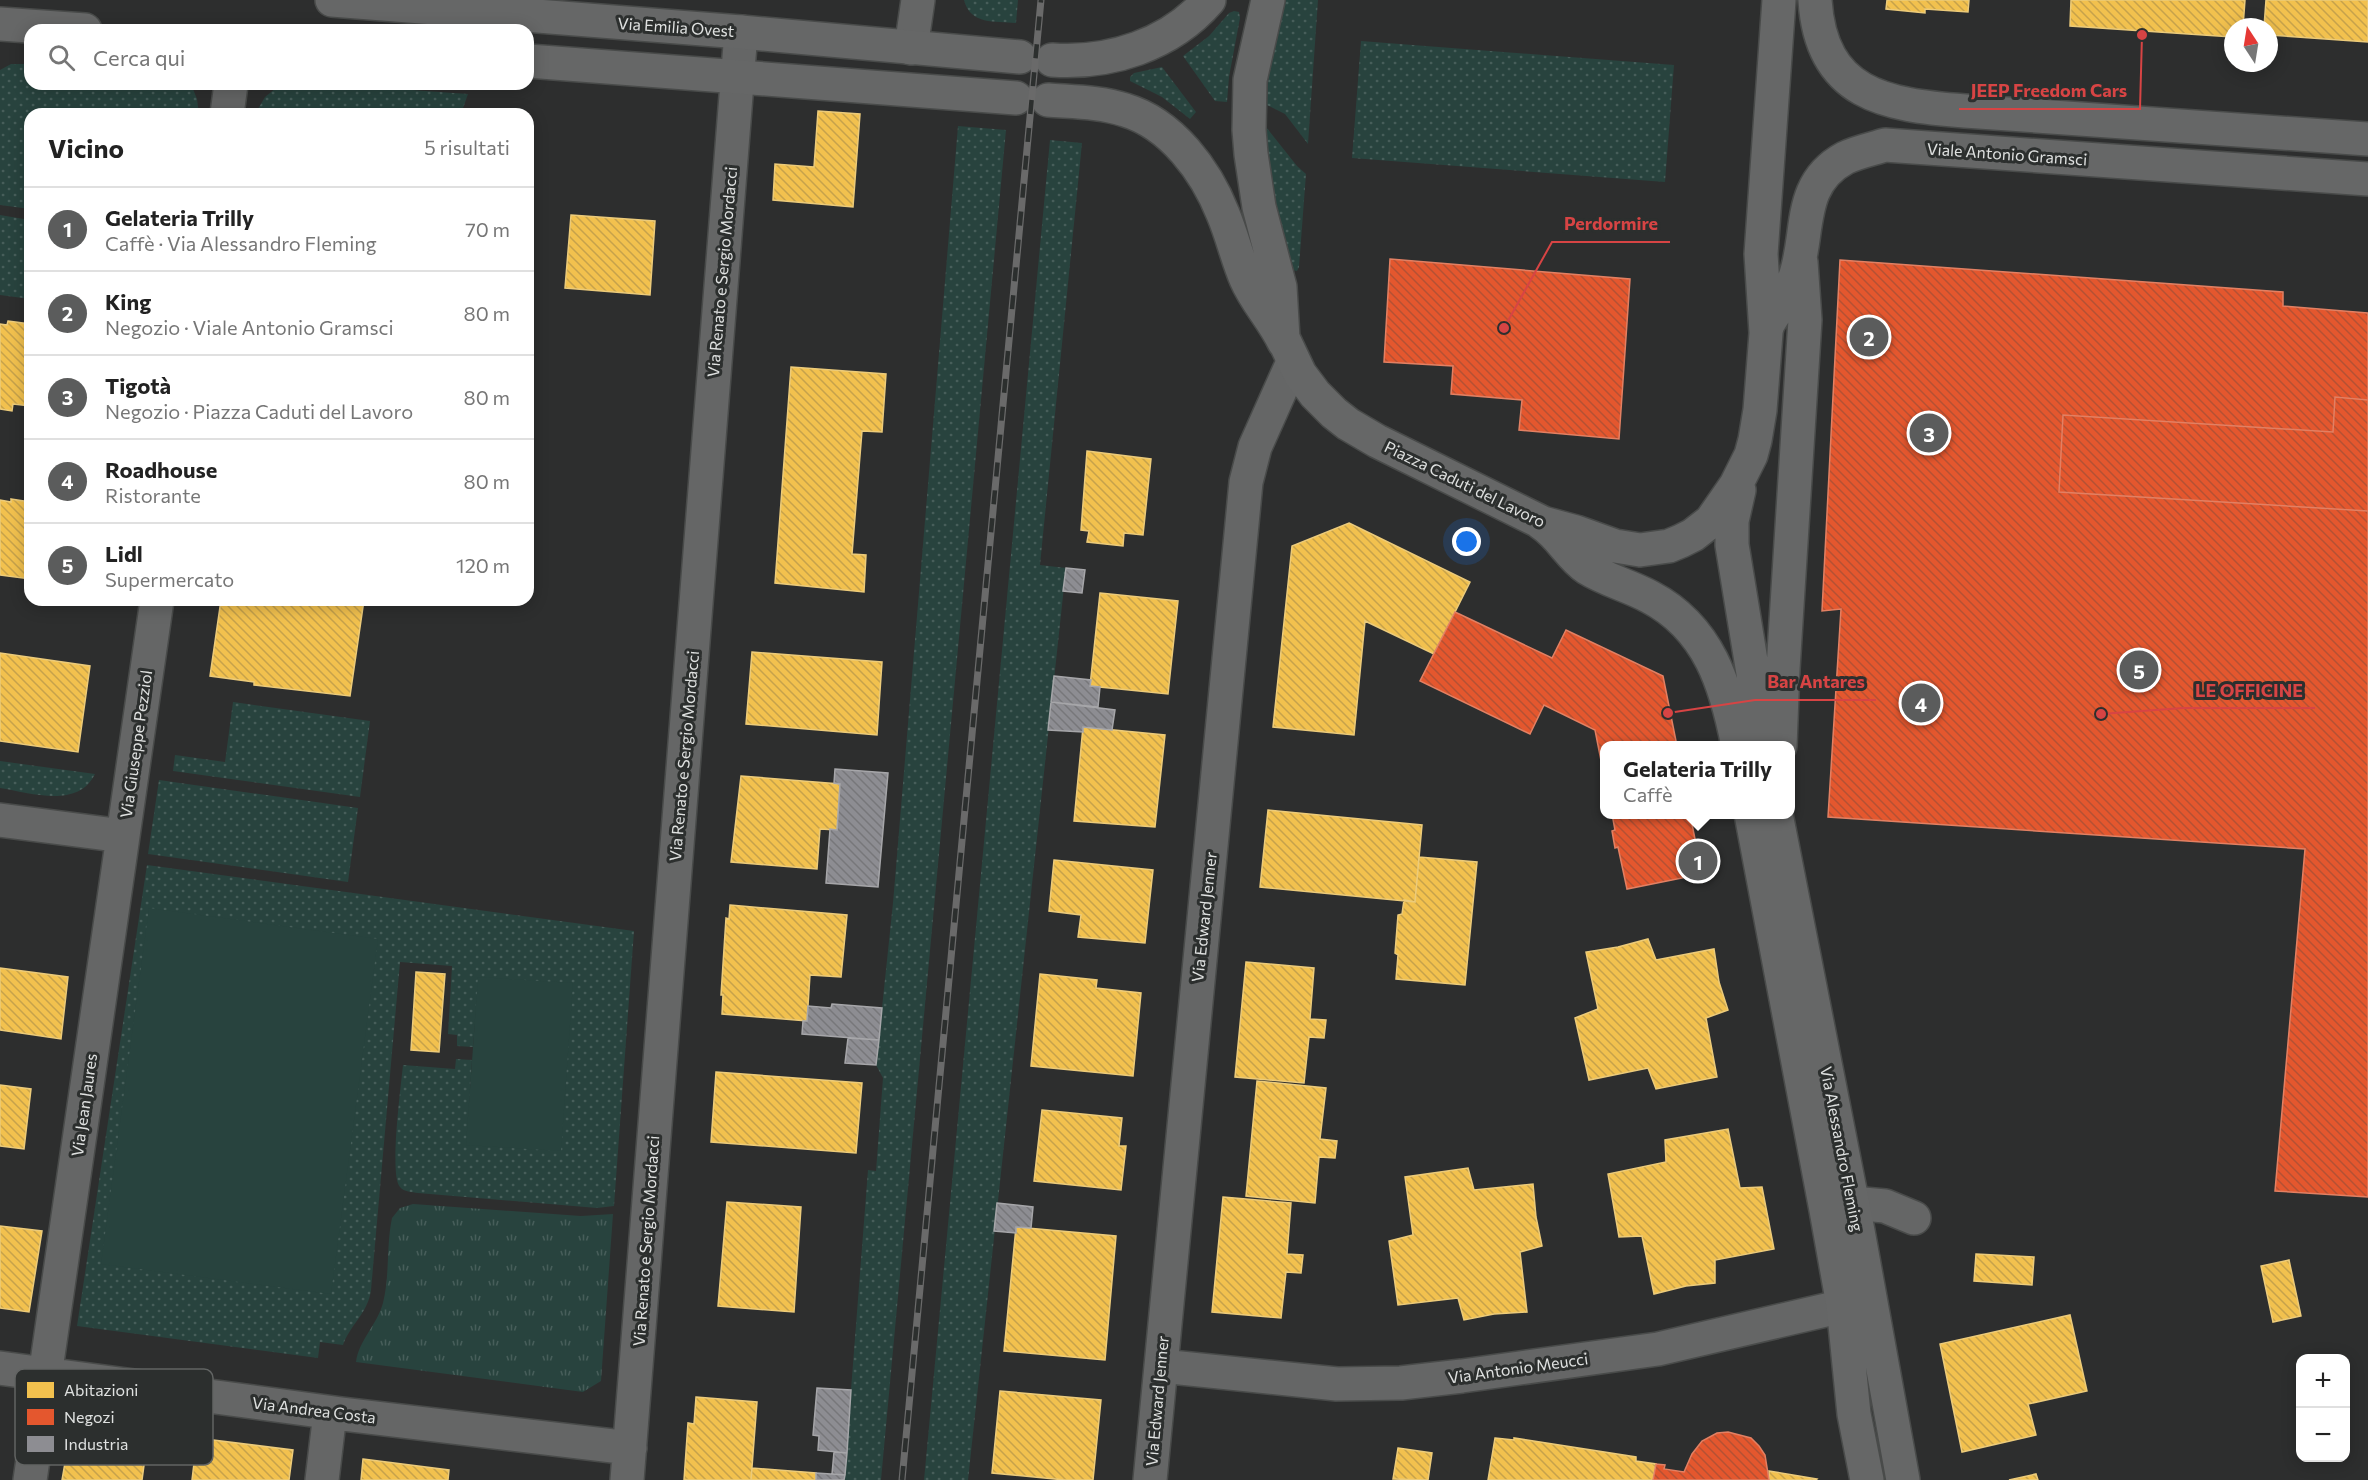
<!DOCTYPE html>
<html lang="it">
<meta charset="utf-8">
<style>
:root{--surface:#fff;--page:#f6f6f6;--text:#222;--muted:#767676;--line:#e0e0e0;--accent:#5b5c5c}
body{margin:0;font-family:Commissioner,sans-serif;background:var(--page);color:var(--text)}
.controls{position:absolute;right:18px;bottom:18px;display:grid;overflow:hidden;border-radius:12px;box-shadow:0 3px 15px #0003}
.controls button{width:54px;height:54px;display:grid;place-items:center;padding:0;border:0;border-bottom:2px solid var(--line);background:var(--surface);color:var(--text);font:30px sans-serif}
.compass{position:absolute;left:2224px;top:18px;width:54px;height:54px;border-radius:50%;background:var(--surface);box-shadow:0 3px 15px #0003;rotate:348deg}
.you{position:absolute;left:1467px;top:542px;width:21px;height:21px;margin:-15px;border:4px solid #fff;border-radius:50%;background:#1a73e8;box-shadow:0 0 0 9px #1a73e833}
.badge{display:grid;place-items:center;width:39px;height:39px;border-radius:50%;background:var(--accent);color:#fff;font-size:20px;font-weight:700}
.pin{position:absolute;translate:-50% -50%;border:3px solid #fff;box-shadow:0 2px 6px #0006}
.popup{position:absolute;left:1600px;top:741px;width:195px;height:78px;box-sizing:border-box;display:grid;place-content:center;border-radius:12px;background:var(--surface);filter:drop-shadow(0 2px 4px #0005);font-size:20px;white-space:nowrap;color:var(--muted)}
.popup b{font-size:22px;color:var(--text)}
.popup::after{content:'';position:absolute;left:50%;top:100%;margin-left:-12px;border:12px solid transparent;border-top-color:var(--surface)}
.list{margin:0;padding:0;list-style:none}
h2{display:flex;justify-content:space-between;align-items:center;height:78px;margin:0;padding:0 24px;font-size:26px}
h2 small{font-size:20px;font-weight:400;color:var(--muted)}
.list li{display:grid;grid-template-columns:39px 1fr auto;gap:18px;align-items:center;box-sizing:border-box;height:84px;padding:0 24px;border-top:2px solid var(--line)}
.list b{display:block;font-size:22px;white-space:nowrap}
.list p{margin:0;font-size:20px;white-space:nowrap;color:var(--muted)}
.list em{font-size:20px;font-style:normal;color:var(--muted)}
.icon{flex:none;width:33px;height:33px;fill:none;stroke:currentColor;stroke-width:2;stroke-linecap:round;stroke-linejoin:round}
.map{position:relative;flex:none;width:2368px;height:1480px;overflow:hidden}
.search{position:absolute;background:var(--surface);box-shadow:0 3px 15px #0003;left:24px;top:24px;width:510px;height:66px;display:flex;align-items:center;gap:15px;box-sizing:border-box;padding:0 21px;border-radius:18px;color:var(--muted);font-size:22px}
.panel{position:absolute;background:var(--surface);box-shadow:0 3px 15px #0003;left:24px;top:108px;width:510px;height:498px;border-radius:18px}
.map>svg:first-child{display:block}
.grass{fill:url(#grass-dots)}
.park{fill:url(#park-tufts)}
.garden{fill:#28433e}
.homes{fill:url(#homes-back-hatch);stroke:#eccb7a;stroke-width:1.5}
.shops{fill:url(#shops-back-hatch);stroke:#e28063;stroke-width:1.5}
.industry{fill:url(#industry-back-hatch);stroke:#a6a6a9;stroke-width:1.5}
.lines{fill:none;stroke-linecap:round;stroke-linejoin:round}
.minor-casing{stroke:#494b4a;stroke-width:36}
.major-casing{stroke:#494b4a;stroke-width:36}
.minor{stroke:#656666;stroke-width:33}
.major{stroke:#666767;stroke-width:33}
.rail-casing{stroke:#6a6a6a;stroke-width:7}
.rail{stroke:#2c2f2e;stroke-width:4.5;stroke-dasharray:14;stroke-linecap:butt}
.labels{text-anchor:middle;stroke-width:6;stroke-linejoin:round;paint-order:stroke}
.street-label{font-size:16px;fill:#dfe1e0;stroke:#2c2f2e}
.key{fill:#2c2f2e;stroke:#626463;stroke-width:1.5}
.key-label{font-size:16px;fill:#dfe1e0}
.leader{fill:none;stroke:#d74444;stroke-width:2}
.callout-dot{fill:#d74444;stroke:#2c2f2e;stroke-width:2}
.callout-label{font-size:18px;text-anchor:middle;font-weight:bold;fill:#d74444;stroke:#2c2f2e;stroke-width:6;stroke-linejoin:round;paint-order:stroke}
</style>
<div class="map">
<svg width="2368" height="1480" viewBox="0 0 2368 1480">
<defs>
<pattern id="grass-dots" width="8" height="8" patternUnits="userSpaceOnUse" patternTransform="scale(1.5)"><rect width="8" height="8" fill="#28433e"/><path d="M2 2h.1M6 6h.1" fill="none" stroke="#475e5a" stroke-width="1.8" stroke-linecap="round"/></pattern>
<pattern id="park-tufts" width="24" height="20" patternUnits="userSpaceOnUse" patternTransform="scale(1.5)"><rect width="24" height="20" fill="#28433e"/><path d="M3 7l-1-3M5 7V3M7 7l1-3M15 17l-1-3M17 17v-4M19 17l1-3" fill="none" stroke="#475e5a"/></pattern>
<pattern id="homes-back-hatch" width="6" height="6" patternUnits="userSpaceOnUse" patternTransform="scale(1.5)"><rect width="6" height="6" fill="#f2c14e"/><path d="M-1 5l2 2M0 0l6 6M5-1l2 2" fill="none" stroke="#c6a24b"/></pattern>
<pattern id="shops-back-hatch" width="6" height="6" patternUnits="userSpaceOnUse" patternTransform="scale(1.5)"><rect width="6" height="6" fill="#e4572e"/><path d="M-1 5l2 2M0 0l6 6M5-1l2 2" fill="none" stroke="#b45134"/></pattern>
<pattern id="industry-back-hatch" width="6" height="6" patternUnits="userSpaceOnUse" patternTransform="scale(1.5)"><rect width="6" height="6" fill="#8d8d92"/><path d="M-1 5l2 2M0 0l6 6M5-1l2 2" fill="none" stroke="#77777a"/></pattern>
</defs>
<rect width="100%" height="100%" fill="#2d2e2e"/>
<path class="grass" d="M964,0H1018L1016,23C995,21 970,25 964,0Z
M1285,0H1318L1308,144L1285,114L1267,105L1269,66Z
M1234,11L1239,12L1240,18L1229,77L1227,102L1215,101L1183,56L1209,36L1229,13Z
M1361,41L1674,65L1665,182L1352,158Z
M11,64H30V84H191L197,99L199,114H30V209L0,205V70Z
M1162,67L1196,112L1190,119L1162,97L1130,81V77L1134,73Z
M281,84H327L468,94L461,114H255L265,97Z
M958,126L1006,130L881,1480H844L868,1170L876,1171L883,1078L876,1065L893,903Z
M1266,127L1297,166L1306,174L1299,267L1297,271L1292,270L1280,235L1267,152Z
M1050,140L1082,143L1040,565L1066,568L968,1480H924Z
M0,215L30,220V299L0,295Z
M233,702L370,721L360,797L173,771L175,755L225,762Z
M0,761L95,774C78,809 31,793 0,788Z
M159,780L358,808L348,882L148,854Z
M147,865L634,931L614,1206L597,1208L418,1193C412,1192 404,1192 400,1187C389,1175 401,1086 403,1065L455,1069L456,1059L472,1060L467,1145L479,977L473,1047L457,1046V1035L448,1034L452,966L400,962L371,1290C368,1313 350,1325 343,1345L320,1342L318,1358L77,1326Z"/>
<path class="park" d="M413,1204L581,1216L613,1214L601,1381L583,1392L356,1362C359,1340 377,1325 383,1303C390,1275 386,1246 392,1218L400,1208Z"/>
<path class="garden" d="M149,908L378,939L331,1294L101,1264Z
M478,977L573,983L561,1151L466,1145Z"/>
<path class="homes" d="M1887,0H1969L1968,12L1925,9V13L1886,9Z
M2071,0H2245L2243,27H2233L2232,37L2070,26Z
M2266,0H2368V42L2269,35V27H2264Z
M818,111L860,114L853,207L773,200L775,164L814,167Z
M571,215L655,221L650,295L565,288Z
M8,321L30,324V406L13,404L12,411L0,409V324L7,325Z
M791,367L886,374L882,432L862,431L852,554L866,555L864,592L775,583Z
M1087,451L1151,459L1143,535L1124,533L1123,546L1087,542L1089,531L1081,530Z
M11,499L30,502V579L0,575V500L11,502Z
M1349,523L1470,582L1434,654L1365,621L1354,735L1273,727L1292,546Z
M1100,593L1178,601L1168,694L1090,686Z
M221,600H364L350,696L254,685V682L210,676Z
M752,652L882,662L877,735L746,724Z
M0,653L90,666L78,752L0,741Z
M1083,727L1165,735L1155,827L1074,821Z
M741,776L840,784L837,830L820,829L817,869L731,862Z
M1268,810L1422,825L1415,902L1260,887Z
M1419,857L1477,862L1465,985L1396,979L1398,955L1395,953L1398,915L1402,914L1404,900L1415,902Z
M1054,860L1153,870L1145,943L1078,937L1081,915L1049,911Z
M730,905L847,915L841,977L810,975L807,1021L722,1014L723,995H721L726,918L729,919Z
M1648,939L1656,960L1714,949L1719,982L1728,1010L1706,1018L1717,1077L1656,1089L1648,1068L1589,1080L1575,1018L1598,1009L1586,952L1618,947Z
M1246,962L1314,968L1310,1019L1326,1020L1324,1038L1309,1037L1304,1083L1235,1077Z
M0,968L68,977L61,1039L0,1030Z
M416,972L445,974L439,1052L411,1050Z
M1040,974L1097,980L1096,988L1141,993L1133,1076L1031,1066Z
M716,1072L862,1083L856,1153L711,1142Z
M1257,1081L1326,1088L1320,1139L1337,1141L1335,1158L1319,1157L1315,1203L1246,1196Z
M0,1085L31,1089L24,1149L0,1146Z
M1042,1110L1122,1118L1119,1146H1126L1121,1190L1034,1181Z
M1728,1129L1740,1188L1762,1187L1774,1249L1715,1260V1283L1686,1286L1654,1294L1642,1236L1619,1237L1608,1174L1666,1162L1665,1140Z
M1468,1168L1474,1190L1533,1184L1536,1217L1542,1246L1520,1252L1527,1312L1494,1314L1464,1320L1458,1298L1398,1305L1389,1241L1413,1235L1405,1177Z
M1223,1197L1291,1203L1287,1254L1303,1255L1301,1273L1286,1272L1281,1318L1212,1312Z
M727,1202L801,1207L794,1312L718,1306Z
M0,1226L42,1231L29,1312L0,1308Z
M1016,1227L1116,1236L1105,1360L1004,1351Z
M1976,1254L2034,1257L2032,1285L1974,1281Z
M2289,1260L2301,1316L2273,1322L2261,1266Z
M2070,1315L2087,1391L2028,1404L2036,1435L1962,1452L1940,1344Z
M1000,1391L1101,1400L1093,1480H1065L992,1473Z
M696,1397L757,1402L751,1480H684L688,1423L694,1424Z
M72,1423L98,1426V1423L145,1432L142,1458H145L142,1480H62Z
M197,1438L293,1450L289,1480H192Z
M1495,1438L1514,1440V1438L1636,1457V1461L1656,1464L1653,1480H1488Z
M1398,1448L1432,1453L1428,1480L1393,1479Z
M363,1459L449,1470L448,1480H361Z
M752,1468L816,1473V1480H751Z
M1769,1471L1817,1479L1816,1480H1769Z
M2036,1474L2038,1480H2009Z"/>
<path class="shops" d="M1390,259L1630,279L1619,439L1519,430L1522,400L1451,394L1453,366L1384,362Z
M1840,260L2283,292V306L2368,313V400L2335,397L2333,432L2063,415L2059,492L2368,511V1197L2275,1191L2305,849L1828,817L1841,609L1822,611Z
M1840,260L2283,292V306L2368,313V1197L2275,1191L2305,849L1828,817L1841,609L1822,611Z
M1455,612L1552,658L1566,630L1663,676L1677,746H1605V781L1595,730L1544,705L1530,734L1420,681Z
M1612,814H1690L1702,874L1627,889L1618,847L1615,848L1612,831L1615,830Z
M1728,1432L1751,1438L1759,1446L1765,1455L1769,1480H1653L1656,1464L1665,1465L1664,1469L1684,1472L1692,1454L1702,1441L1717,1433Z"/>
<path class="industry" d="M1066,568L1085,570L1082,593L1063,591Z
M1054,676L1091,680L1090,686L1100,687L1098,707L1051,702Z
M1051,702L1115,710L1112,730L1083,727V732L1048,730Z
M835,769L888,773L878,887L826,883L830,829L837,830L840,784L834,783Z
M832,1004L882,1008L879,1040L802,1034L803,1021H807L808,1006L831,1008Z
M848,1038L879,1040L876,1065L845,1063Z
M997,1203L1033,1207L1031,1228L1016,1227V1233L994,1231Z
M817,1388L851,1390L847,1453L818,1450L819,1436L813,1435Z
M834,1452L847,1453L845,1475L832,1474Z
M816,1473L845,1475L844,1480H816Z"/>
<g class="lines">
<defs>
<path id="minor" d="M911,48L918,0
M227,114L231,84
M0,820L123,836L157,600
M1852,1203L1885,1206L1914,1218
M1161,1366L1337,1384L1401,1383L1462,1376L1658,1349L1869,1300
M0,1368L342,1414L630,1448
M30,1480L123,836
M322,1480L330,1413
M627,1480L741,32
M1150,1480L1246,482L1255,447L1293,362"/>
<path id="major" d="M332,0L741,32L1020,57
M1268,0L1250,80L1249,130L1251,154L1259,207L1280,287L1283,338L1300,374L1315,394L1334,413L1348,424L1377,441L1543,523L1576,532L1615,546L1640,550L1669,546L1681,541L1693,535L1711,521L1736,485L1751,455L1755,440L1760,410L1766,333L1761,254L1779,0
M1815,0C1821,95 1885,105 1965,111L2368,139
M0,24L85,30
M1052,60C1110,64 1170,45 1209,0
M528,61L1016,98
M1048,100C1074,102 1101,102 1125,110C1172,124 1206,171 1223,214C1232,235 1237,258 1246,279C1256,302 1273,319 1284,342
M1766,331L1768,324C1776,310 1788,295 1794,280C1811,236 1795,185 1845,158C1857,152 1872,149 1885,145L2368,179
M1739,490L1732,521V545L1765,746
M1541,523C1561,536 1569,556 1587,568C1606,580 1630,586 1650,597C1709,628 1726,685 1738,746
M1780,746L1783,669L1805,320L1801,262
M1751,814L1826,1210L1843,1305L1854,1414L1867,1480
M1776,814L1858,1231L1903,1480"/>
</defs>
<use href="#minor" class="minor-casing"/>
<use href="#major" class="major-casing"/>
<use href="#minor" class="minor"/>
<use href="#major" class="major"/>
<defs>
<path id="rail" d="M902,1480L1041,0"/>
</defs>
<use href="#rail" class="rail-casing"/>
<use href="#rail" class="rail"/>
</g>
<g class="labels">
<g class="street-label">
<text transform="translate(676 27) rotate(4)" y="6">Via Emilia Ovest</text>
<text transform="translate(2007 154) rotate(4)" y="6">Viale Antonio Gramsci</text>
<text transform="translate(722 272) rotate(-85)" y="6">Via Renato e Sergio Mordacci</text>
<text transform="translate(1465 484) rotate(26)" y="6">Piazza Caduti del Lavoro</text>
<text transform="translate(136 744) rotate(-82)" y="6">Via Giuseppe Pezziol</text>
<text transform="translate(684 756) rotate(-85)" y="6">Via Renato e Sergio Mordacci</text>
<text transform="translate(1204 917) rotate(-84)" y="6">Via Edward Jenner</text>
<text transform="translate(84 1105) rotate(-82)" y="6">Via Jean Jaures</text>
<text transform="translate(1842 1149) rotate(79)" y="6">Via Alessandro Fleming</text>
<text transform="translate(646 1241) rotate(-86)" y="6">Via Renato e Sergio Mordacci</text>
<text transform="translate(1518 1368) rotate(-8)" y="6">Via Antonio Meucci</text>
<text transform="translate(1157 1401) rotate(-85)" y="6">Via Edward Jenner</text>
<text transform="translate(314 1410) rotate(7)" y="6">Via Andrea Costa</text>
</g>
</g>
<rect x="15" y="1369" width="198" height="96" rx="9" class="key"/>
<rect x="27" y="1382" width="27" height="16" fill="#f2c14e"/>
<rect x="27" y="1409" width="27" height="16" fill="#e4572e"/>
<rect x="27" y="1436" width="27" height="16" fill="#8d8d92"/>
<g class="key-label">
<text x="64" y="1396">Abitazioni</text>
<text x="64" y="1423">Negozi</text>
<text x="64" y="1450">Industria</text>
</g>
<path class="leader" d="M2142 35L2140 109H1959M1504 328L1552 242H1670M1668 713L1755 700H1876M2101 714L2183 708H2315"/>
<g class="callout-dot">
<circle cx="2142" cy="35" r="6"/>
<circle cx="1504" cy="328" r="6"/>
<circle cx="1668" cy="713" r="6"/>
<circle cx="2101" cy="714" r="6"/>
</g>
<g class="callout-label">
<text x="2049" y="97">JEEP Freedom Cars</text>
<text x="1611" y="230">Perdormire</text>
<text x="1816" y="688">Bar Antares</text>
<text x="2249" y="697">LE OFFICINE</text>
</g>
</svg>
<div class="controls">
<button>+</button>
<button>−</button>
</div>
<svg class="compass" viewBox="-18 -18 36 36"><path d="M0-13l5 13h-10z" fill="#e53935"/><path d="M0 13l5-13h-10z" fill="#767676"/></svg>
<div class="you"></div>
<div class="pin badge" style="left:1698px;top:861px">1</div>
<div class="popup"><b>Gelateria Trilly</b>Caffè</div>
<div class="pin badge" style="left:1869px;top:337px">2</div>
<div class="pin badge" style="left:1929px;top:433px">3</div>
<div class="pin badge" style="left:1921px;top:703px">4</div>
<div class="pin badge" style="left:2139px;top:670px">5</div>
<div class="search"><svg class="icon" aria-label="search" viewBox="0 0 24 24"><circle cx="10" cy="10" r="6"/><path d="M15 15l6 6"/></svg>Cerca qui</div>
<section class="panel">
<h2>Vicino<small>5 risultati</small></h2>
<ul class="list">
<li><span class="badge">1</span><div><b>Gelateria Trilly</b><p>Caffè · Via Alessandro Fleming</p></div><em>70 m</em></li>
<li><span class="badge">2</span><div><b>King</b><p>Negozio · Viale Antonio Gramsci</p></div><em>80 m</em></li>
<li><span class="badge">3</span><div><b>Tigotà</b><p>Negozio · Piazza Caduti del Lavoro</p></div><em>80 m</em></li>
<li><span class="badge">4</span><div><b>Roadhouse</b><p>Ristorante</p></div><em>80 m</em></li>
<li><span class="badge">5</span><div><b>Lidl</b><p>Supermercato</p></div><em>120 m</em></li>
</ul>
</section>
</div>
